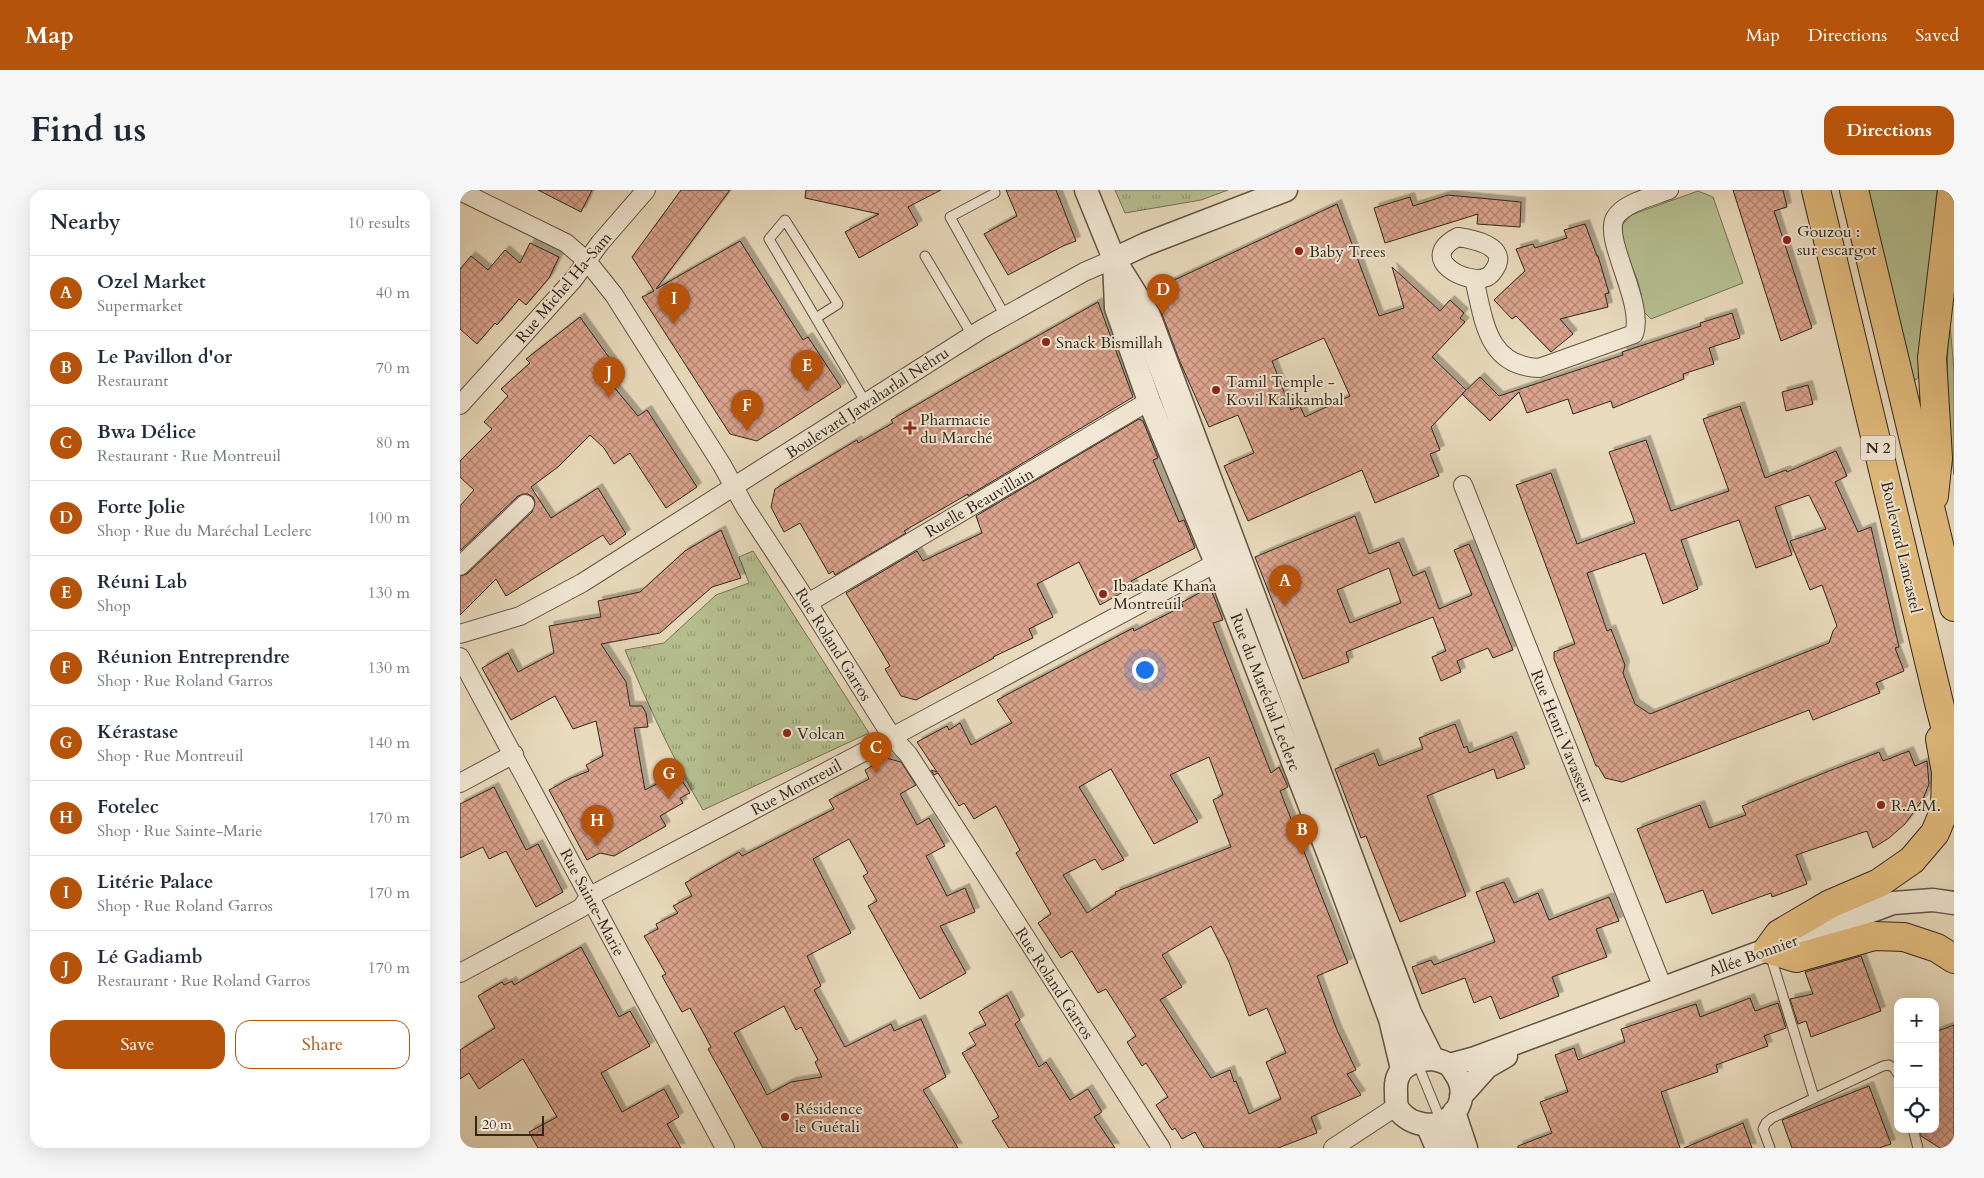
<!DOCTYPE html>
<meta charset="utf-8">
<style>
:root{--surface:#fff;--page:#f6f6f7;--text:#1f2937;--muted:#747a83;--line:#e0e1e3;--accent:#b45309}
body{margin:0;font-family:Cardo,serif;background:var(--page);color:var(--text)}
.controls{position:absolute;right:15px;bottom:15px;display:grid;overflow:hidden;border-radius:10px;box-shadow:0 5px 20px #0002}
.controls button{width:45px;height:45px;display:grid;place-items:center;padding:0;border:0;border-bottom:1px solid var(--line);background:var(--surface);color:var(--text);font:25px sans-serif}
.scale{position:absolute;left:15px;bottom:12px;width:69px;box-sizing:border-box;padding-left:5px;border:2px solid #31271c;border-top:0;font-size:14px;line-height:18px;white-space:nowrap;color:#31271c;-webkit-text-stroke:4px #f1e7d4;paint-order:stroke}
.you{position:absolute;left:684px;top:479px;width:18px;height:18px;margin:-12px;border:4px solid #fff;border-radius:50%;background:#1a73e8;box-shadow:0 0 0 8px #1a73e833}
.badge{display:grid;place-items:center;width:32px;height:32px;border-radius:50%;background:var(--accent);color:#fff;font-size:16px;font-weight:700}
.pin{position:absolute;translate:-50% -41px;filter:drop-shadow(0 1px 2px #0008)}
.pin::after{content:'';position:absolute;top:26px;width:18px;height:15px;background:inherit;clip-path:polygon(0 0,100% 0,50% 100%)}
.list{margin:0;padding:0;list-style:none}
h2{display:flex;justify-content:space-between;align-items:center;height:65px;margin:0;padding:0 20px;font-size:21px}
h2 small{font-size:16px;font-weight:400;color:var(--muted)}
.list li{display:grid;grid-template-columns:32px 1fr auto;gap:15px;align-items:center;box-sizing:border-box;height:75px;padding:0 20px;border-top:1px solid var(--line)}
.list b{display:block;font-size:19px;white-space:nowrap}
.list p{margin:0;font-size:16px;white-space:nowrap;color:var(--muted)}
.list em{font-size:16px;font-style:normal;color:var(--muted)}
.actions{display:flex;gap:10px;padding:15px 20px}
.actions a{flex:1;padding:11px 0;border:1px solid var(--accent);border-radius:15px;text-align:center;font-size:18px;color:var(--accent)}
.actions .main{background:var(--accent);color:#fff}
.icon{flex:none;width:28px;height:28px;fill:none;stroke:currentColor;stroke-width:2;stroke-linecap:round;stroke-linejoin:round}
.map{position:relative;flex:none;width:1494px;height:958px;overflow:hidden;border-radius:15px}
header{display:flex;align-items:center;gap:30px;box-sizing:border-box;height:70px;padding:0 25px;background:var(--accent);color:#fff}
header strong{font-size:24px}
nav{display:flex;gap:28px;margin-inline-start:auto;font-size:18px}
.intro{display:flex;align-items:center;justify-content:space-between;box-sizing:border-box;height:120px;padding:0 30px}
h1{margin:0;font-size:35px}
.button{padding:12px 22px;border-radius:15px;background:var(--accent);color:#fff;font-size:18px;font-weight:700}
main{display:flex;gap:30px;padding:0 30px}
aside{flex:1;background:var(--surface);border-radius:15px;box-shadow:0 5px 20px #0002}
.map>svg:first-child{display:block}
.grass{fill:#b6c091;stroke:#747456}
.park{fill:url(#park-tufts);stroke:#747456}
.building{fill:url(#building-cross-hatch);stroke:#31271c;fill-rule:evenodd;filter:url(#shadow)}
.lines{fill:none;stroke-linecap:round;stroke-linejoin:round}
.service-casing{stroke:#5f5444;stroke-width:11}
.minor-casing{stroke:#5f5444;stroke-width:20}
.tertiary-casing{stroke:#5f5444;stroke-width:25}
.primary-casing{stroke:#31271c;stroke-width:30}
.service{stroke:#f1e7d4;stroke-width:9}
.minor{stroke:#f1e7d4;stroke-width:18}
.tertiary{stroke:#f1e7d4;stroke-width:22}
.primary{stroke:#e4bd7e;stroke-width:28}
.poi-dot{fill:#8f2418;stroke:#f1e7d4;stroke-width:2}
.labels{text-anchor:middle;stroke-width:4;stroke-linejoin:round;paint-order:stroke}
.shield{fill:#f1e7d4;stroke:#6b6153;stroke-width:1}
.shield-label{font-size:15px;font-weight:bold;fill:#31271c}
.poi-label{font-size:16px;fill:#31271c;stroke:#f1e7d4;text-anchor:start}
.street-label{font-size:16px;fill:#31271c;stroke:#f1e7d4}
</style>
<header>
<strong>Map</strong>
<nav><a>Map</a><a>Directions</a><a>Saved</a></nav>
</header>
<div class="intro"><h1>Find us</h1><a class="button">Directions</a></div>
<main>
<aside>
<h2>Nearby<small>10 results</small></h2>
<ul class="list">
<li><span class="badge">A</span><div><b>Ozel Market</b><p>Supermarket</p></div><em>40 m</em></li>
<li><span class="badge">B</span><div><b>Le Pavillon d'or</b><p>Restaurant</p></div><em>70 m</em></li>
<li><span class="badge">C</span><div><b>Bwa Délice</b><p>Restaurant · Rue Montreuil</p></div><em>80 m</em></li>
<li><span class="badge">D</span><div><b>Forte Jolie</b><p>Shop · Rue du Maréchal Leclerc</p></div><em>100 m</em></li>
<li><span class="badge">E</span><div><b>Réuni Lab</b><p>Shop</p></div><em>130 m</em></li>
<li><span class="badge">F</span><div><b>Réunion Entreprendre</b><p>Shop · Rue Roland Garros</p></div><em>130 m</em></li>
<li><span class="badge">G</span><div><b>Kérastase</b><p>Shop · Rue Montreuil</p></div><em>140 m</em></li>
<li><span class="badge">H</span><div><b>Fotelec</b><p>Shop · Rue Sainte-Marie</p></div><em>170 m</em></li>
<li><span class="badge">I</span><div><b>Litérie Palace</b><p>Shop · Rue Roland Garros</p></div><em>170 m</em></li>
<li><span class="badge">J</span><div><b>Lé Gadiamb</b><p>Restaurant · Rue Roland Garros</p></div><em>170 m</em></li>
</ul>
<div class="actions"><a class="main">Save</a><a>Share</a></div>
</aside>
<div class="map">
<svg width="1494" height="958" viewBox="0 0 1494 958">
<defs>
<pattern id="park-tufts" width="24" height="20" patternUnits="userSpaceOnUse" patternTransform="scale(1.25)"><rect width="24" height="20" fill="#b6c091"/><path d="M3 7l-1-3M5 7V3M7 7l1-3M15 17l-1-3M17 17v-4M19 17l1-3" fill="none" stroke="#959c76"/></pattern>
<pattern id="building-cross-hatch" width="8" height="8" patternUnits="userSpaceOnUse" patternTransform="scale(1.25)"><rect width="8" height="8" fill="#dba38d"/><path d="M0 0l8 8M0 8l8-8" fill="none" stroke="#b28572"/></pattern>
<filter id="shadow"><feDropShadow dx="4.5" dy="-4.5" stdDeviation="0" flood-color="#0004"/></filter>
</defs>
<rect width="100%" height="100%" fill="#e9dabd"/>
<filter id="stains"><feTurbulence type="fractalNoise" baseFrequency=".004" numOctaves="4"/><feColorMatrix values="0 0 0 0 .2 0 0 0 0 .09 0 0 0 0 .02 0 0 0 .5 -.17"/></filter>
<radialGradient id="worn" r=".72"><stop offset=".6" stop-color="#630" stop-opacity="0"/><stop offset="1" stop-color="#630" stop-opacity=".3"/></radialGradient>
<path class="grass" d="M1408,0H1477L1458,187L1456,190L1451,186Z
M1238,1L1253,7L1283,93L1191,129L1182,120L1181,103L1177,89L1162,51V35L1171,25Z
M1489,123L1494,181V285L1486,220Z"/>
<path class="park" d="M655,0H768L741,10L665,23Z
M293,361L409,543L243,620C213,569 188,515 165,460L204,453L256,405L289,393L279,367Z"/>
<path class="building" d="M78,0H132L121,22Z
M221,0H270L196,99L280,51L343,150L348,147L381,197L297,251L270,244L182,107L194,101L172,67Z
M346,0H481L448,17L458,35L399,68L385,42L419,24L345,8Z
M546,0H596L616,51L603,56L548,85L524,44L557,26Z
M1273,0H1323L1327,17L1314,21L1352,138L1321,151Z
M988,5L1061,12L1060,37L1017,34L1018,24L925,53L914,18L950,7L953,16Z
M877,14L919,126L944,118L932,77L980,121L990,110L1004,123L1000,128L1005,132L972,167L1006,200L971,237L980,260L970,264L979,286L915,313L902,280L788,331L764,276L794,263L778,225L749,237L720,172L693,100ZM864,148L890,206L845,227L840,216L831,220L812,171Z
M1125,34L1137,66H1138L1149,103L1145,104L1148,117L1100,129L1113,144L1091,162L1056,126L1052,129L1034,110L1065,81L1056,59L1073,54L1075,58L1107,48L1104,40Z
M70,53L99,67L89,88L66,115L59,109L37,135L35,133L17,154L0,139V79L11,66L28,80L45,60L60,73Z
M638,112L673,207L508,306V304L444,341L446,343L375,385L373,381L369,384L340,333L324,342L311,317L315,299L397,250L398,253L433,233L431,230L510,184Z
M1272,123L1280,148L1249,158L1254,174L1223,184L1224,189L1153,218L1151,211L1113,224L1108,209L1067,223L1059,202L1030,231L1002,204L1020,187L1039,206L1163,165L1162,162L1241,136L1240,133Z
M120,127L158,180L148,190L178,226L187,220L237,297L206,318L170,263L154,274L144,258L130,245L98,277L71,297L91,328L138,298L166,344L150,355L143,345L46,406L36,389L0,425V386L7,384L72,322L75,312L73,307L68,304H63L58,306L0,361V316L14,300L0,287V271L32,239L24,232L48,206L41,199L70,173L66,169Z
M1348,195L1353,214L1326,221L1322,202Z
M1280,216L1305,288L1326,280L1327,282L1376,261L1387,286L1375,292L1398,342L1411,337L1439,457L1435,458L1444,481L1416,493L1420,503L1353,530L1349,520L1162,592L1145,588L1138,576H1136L1094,469V462L1115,454L1056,295L1091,283L1117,354L1175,333L1149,262L1186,250L1211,321L1269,301L1243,229ZM1349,305L1366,339L1330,351L1350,400L1362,395L1377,436L1373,441L1369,453L1190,524L1175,514L1163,483L1165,475L1151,439L1147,441L1127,383L1185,363L1203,414L1238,399L1221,350L1279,330L1296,378L1332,365L1315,317Z
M679,229L683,231L698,268L693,270L719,332L724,330L735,358L671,391L674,396L640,415L619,372L577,394L593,427L569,439L573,448L533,467L534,468L456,510L441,506L425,479L430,476L386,403L457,361L463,371L522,343L516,326Z
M895,326L909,364L939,352L953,386L965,381L979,419L1012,405L994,360L1009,354L1053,460L1033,468L1028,458L997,471L1001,482L981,491L972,467L986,461L973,427L886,462L889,472L843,489L795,367ZM929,378L941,413L890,433L877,400Z
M261,340L281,388L252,397L200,443L141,454L166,492L170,516H182L186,523L188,537L174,538L185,600L217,583L230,603L220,608L223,613L200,626L206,636L154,666L140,663L127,670L89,600L111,588L129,581L126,575L143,566L136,531L113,539L95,506L51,530L22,478L48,463L58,482L94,463L89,436L141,427L138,411L180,402L225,361Z
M750,397L763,430L753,433L811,583L819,577L828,597L820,601L888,773L857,786L877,840L896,880L887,884L901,905L851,927L857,943L818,958H744L735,942L722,949L715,938L712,940L696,915L708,907L686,873L682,876L667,852L676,846L646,799L638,803L612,761L601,768L578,733L591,724L556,663L560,660L536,616L514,629L504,613L499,616L478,583L474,585L471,580L477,582L457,552L487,536L489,540L500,533L511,555L552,533L537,510L673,438L674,441L723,416L721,413ZM749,567L763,605L753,610L771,657L655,702L656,704L627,723L603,685L635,669L642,680L664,670L619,597L651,579L694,654L738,632L710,585ZM751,736L769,772L789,826L807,818L826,863L806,872L821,909L789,924L776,891L774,892L770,880L751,888L700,810L722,797L702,765Z
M995,534L1004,558L1007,556L1009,563L1052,546L1065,578L1037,589L1034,579L967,606L1006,706L940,732L906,646L901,648L875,579L914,563L919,576L963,559L959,548Z
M1449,561L1455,576L1467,571L1469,594L1463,609L1445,634L1429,648L1413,658L1407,641L1336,665L1347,694L1312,707L1311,703L1252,724L1243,700L1206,713L1177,639L1240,615L1249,638L1286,625L1282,616L1369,581L1419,562L1423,571Z
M426,568L441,572L456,595L440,604L457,635L469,628L485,656L466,666L487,706L505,698L515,722L480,736L506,783L460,809L408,716L417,711L403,686L408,683L389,649L353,669L391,743L347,766L361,796L354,800L385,857L431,834L434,841L461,829L486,887L463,900L498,958H303L248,859L251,857L230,818L222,822L202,786L206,784L184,746L198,739L196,734L218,723L213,716L232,706L225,693L279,662L282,666L374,619L369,610L409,589L405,580ZM324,816L336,840L341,837L358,870L355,872L362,887L331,892L307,905L274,843Z
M34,597L66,660L78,654L103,702L76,717L46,661L29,669L23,657L0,668V614Z
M1044,692L1054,713L1078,703L1089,730L1149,707L1159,731L1136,739L1147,767L1092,787L1099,806L1040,829L1031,806L1014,813L1005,788L962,804L952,777L971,770L974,775L1035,752L1016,702Z
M121,757L159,827L170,821L190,856L141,883L162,922L204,899L219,927L207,934L221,958H78L69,942L97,927L63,869L19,899L9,883L0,889V860L35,838L18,806L42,792L44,795L52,791L54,795Z
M1401,766L1421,821L1351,847L1346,831L1338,834L1330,809L1353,804L1345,782Z
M547,805L560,830L555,834L579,877L586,872L610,910L628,899L642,922L634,927L655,958H549L532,931L539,927L502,863L516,855L509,843L526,835L519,822Z
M1290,808L1295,821L1318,813L1326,838L1304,846L1308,856L1256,875L1258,882L1201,902L1220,958H1058V956L1092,943L1080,912L1108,902L1095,865L1114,858L1118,870L1165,852L1161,839L1236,814L1240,827Z
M1494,835V958H1480L1461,946L1460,939H1475V842Z
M1409,896L1431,954L1419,958H1332L1322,930Z
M1283,933L1292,958H1224Z"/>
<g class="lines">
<defs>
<path id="service" d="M535,3L490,27L545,126
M465,66L512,145
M666,105L760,354L786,414
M356,128L378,114L325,30L309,49L406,213
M1310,764L1354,907
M941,827L956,870L992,958
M1453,939L1458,958
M1310,958L1303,939L1306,933L1312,928L1423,876L1429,875L1434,878L1438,884"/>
<path id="minor" d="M0,1L106,53L127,71L154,105L262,275L285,317L348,413L432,547L448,564L701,958
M998,47C1011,49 1045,55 1037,75C1035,79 1031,85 1027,87C1008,96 955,69 998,47Z
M1014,89C1024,129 1026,176 1079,178L1174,144C1185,113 1143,50 1155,28C1163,13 1194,6 1209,0
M0,215L113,90L140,53L186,0
M1003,295L1203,798
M0,376L65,314
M348,413L689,211
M0,444L60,426L122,393L522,139L624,82L654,69
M0,467L265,958
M0,593L54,564
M0,783L121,718L130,706L432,547L756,373
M873,958L937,916"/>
<path id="tertiary" d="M626,0L654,69L689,125L950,823L973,869
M654,69L686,54L826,0
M654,70L656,118L689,211L756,373L875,681L930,829L942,879
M973,869C978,870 984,872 988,874C991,876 993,880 995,883C1014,909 989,943 958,933C950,931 941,925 937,917C936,913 936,906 936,902C934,877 952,870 973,869Z
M989,875L1015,868L1433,713L1473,710L1494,713
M1001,906L1027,877L1046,866
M994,922L1006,958
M968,937L977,958"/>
<path id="primary" d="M1356,0L1480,517L1494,569
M1394,0L1494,417
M1474,306L1478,268L1472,168L1492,0
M1480,549L1486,582L1485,619L1475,643L1452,670L1419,693L1370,714L1319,744L1308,759L1336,768L1414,746L1444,747L1477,758L1494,769"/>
</defs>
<use href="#service" class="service-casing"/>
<use href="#minor" class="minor-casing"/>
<use href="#tertiary" class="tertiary-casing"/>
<use href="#primary" class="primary-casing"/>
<use href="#service" class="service"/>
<use href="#minor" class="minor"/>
<use href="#tertiary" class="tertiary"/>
<use href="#primary" class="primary"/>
</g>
<g class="poi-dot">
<circle cx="1327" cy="50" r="5"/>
<circle cx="839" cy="61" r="5"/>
<circle cx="586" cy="152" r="5"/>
<circle cx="756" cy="200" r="5"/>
<path d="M447.5 230.5h5v5h5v5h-5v5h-5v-5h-5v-5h5z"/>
<circle cx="643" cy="404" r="5"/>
<circle cx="327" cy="543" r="5"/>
<circle cx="1421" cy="615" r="5"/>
<circle cx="325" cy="927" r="5"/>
</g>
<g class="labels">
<rect class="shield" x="1400.5" y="245.5" width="35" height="25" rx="4"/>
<g class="shield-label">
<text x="1418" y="263">N 2</text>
</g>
<g class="poi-label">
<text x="1337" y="47">Gouzou :<tspan x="1337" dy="18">sur escargot</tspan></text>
<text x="849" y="67">Baby Trees</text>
<text x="596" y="158">Snack Bismillah</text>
<text x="766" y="197">Tamil Temple -<tspan x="766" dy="18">Kovil Kalikambal</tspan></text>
<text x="460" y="235">Pharmacie<tspan x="460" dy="18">du Marché</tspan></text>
<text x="653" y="401">Ibaadate Khana<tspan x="653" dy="18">Montreuil</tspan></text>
<text x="337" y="549">Volcan</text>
<text x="1431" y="621">R.A.M.</text>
<text x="335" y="924">Résidence<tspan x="335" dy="18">le Guétali</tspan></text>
</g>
<g class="street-label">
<text transform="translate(103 97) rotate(-50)" y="6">Rue Michel Ha-Sam</text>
<text transform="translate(407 212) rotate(-33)" y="6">Boulevard Jawaharlal Nehru</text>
<text transform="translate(519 312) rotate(-30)" y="6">Ruelle Beauvillain</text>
<text transform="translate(1442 357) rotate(77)" y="6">Boulevard Lancastel</text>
<text transform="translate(374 454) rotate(58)" y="6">Rue Roland Garros</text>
<text transform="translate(806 502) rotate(69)" y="6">Rue du Maréchal Leclerc</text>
<text transform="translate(1103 546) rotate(68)" y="6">Rue Henri Vavasseur</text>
<text transform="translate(336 597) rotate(-28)" y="6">Rue Montreuil</text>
<text transform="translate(133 712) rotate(62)" y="6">Rue Sainte-Marie</text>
<text transform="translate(1293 765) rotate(-20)" y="6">Allée Bonnier</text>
<text transform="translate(595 793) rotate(57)" y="6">Rue Roland Garros</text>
</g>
</g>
<rect width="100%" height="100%" filter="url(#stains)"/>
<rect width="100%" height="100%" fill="url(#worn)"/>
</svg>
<div class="controls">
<button>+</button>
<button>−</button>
<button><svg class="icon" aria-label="locate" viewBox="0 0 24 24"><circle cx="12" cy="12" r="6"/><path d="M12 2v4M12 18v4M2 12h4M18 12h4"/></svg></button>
</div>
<div class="scale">20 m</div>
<div class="you"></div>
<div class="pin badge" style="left:825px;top:416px">A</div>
<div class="pin badge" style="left:842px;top:665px">B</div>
<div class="pin badge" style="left:416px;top:583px">C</div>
<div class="pin badge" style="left:703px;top:125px">D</div>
<div class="pin badge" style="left:347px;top:201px">E</div>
<div class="pin badge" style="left:287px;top:241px">F</div>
<div class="pin badge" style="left:209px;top:609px">G</div>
<div class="pin badge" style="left:137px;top:656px">H</div>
<div class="pin badge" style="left:214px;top:134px">I</div>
<div class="pin badge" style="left:149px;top:208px">J</div>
</div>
</main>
